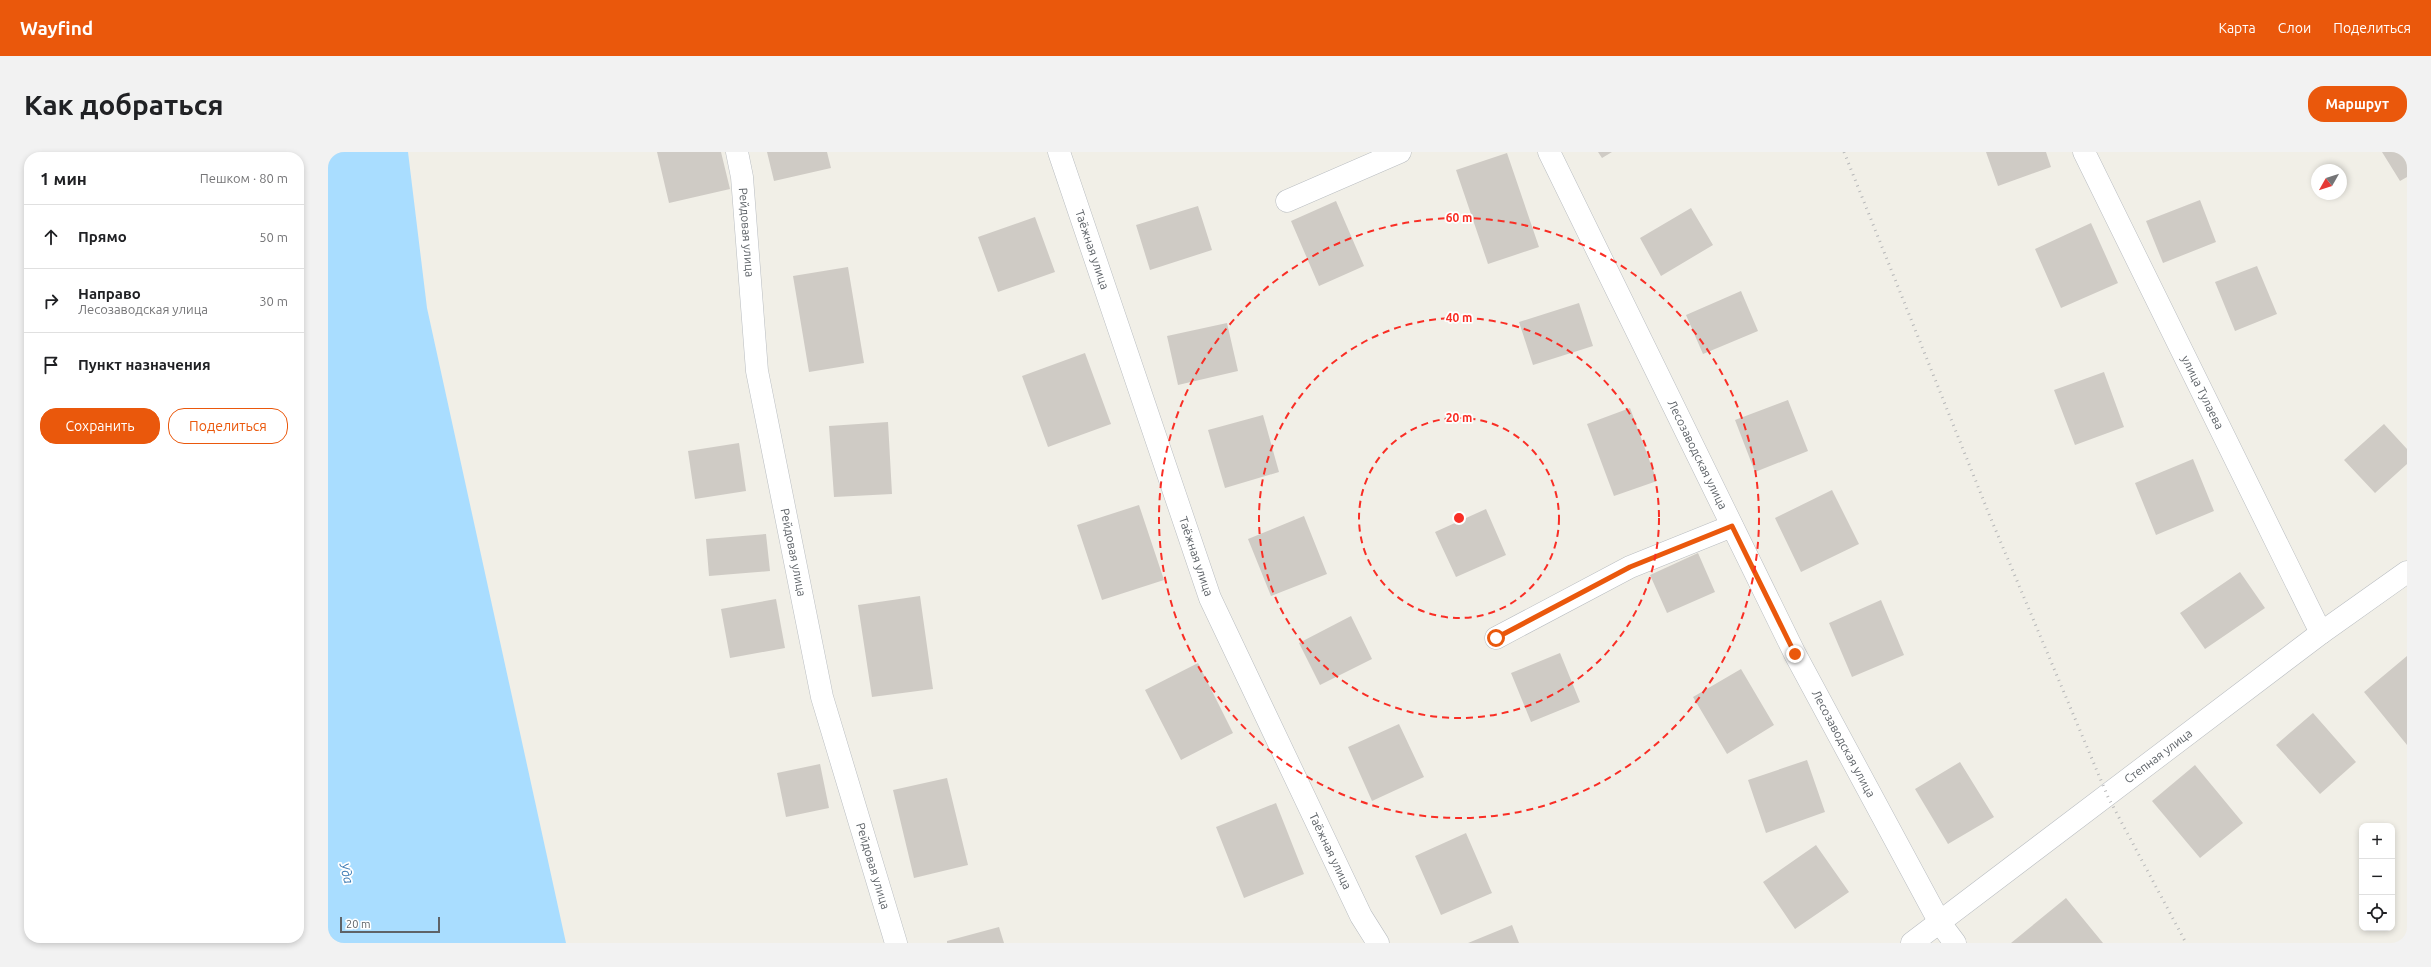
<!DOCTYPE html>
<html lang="ru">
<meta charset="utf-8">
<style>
:root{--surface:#fff;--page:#f2f2f2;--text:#202124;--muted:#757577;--line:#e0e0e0;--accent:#ea580c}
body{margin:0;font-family:Ubuntu,sans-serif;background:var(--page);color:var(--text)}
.controls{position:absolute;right:12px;bottom:12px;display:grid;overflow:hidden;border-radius:8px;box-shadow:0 2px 6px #0003}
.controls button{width:36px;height:36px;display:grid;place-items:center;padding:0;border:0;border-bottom:1px solid var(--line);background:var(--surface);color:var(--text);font:20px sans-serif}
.compass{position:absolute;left:1983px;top:12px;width:36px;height:36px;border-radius:50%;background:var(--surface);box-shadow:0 2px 6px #0003;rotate:231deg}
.scale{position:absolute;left:12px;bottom:10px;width:100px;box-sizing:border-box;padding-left:4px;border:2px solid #5e6368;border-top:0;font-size:11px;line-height:14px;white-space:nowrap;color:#5e6368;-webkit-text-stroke:3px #fff;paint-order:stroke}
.stop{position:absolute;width:12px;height:12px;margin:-9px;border:3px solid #ea580c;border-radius:50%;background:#fff}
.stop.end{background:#ea580c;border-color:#fff;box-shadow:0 1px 4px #0008}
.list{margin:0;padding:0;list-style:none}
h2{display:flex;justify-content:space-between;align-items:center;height:52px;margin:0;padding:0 16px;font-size:17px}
h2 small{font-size:13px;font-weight:400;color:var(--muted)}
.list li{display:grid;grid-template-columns:26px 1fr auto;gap:12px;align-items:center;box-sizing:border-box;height:64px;padding:0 16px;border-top:1px solid var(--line)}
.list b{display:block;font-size:15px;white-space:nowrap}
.list p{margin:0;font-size:13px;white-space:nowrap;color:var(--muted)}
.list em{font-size:13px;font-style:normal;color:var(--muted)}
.actions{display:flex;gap:8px;padding:12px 16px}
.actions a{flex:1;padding:9px 0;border:1px solid var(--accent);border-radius:16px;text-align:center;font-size:14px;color:var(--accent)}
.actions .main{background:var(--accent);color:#fff}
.icon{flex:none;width:22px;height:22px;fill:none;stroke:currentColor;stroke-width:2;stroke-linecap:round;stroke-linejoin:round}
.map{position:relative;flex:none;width:2079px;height:791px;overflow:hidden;border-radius:16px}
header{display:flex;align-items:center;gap:24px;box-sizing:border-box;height:56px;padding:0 20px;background:var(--accent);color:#fff}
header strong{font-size:19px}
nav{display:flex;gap:22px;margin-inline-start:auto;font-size:14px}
.intro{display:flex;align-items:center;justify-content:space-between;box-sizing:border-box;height:96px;padding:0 24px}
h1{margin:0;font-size:28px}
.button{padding:10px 18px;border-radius:16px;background:var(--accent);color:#fff;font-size:14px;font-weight:700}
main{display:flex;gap:24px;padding:0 24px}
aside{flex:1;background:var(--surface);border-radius:16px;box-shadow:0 2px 6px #0003}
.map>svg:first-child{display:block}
.water{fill:#a9ddff}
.building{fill:#cfcbc5}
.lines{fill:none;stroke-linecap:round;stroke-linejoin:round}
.minor-casing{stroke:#b9bdc1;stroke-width:23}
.minor{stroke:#fff;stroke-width:22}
.rail{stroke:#b6b7b8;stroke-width:3;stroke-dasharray:1 5;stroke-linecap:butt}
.route{stroke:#ea580c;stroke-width:5}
.ring{fill:none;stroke:#f92e25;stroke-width:2;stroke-dasharray:7 5}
.labels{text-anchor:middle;stroke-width:3.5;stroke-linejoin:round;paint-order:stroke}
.street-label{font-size:12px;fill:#5e6368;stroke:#fff}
.water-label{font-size:13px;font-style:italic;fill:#3878b2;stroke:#fff}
.centre{fill:#f92e25;stroke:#fff;stroke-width:2}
.ring-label{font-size:12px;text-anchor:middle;font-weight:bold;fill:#f92e25;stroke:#fff;stroke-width:3.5;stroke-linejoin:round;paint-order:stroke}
</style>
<header>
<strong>Wayfind</strong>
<nav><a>Карта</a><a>Слои</a><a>Поделиться</a></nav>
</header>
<div class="intro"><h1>Как добраться</h1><a class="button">Маршрут</a></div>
<main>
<aside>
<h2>1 мин<small>Пешком · 80 m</small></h2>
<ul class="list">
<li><svg class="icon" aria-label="ahead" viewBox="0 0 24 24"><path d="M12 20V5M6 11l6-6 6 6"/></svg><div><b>Прямо</b></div><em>50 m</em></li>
<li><svg class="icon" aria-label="right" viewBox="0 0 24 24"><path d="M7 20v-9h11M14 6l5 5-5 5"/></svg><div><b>Направо</b><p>Лесозаводская улица</p></div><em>30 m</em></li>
<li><svg class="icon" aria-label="arrive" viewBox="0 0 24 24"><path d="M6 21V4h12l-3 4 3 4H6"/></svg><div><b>Пункт назначения</b></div></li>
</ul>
<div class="actions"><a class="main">Сохранить</a><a>Поделиться</a></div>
</aside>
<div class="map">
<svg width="2079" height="791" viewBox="0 0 2079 791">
<rect width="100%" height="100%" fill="#f1efe7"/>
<path class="water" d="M0,0H80L99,156L238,791H0Z"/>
<path class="building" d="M329,0H393L402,37L341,51Z
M439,0H499L503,16L446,29Z
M1270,0H1284L1274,6Z
M1658,0H1718L1723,15L1670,34Z
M2054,0H2079V25L2072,29Z
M1179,1L1211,95L1160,112L1128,18Z
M1872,48L1888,90L1835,111L1818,69Z
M1008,49L1036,114L991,134L963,69Z
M870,54L884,98L822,118L808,73Z
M1363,56L1385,93L1333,124L1312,86Z
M707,65L727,120L670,140L650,85Z
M1763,71L1790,131L1733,156L1707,97Z
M1929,114L1949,162L1907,179L1887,130Z
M520,115L536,211L481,220L465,124Z
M1413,139L1430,179L1375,202L1358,163Z
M1251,151L1265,194L1205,213L1191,170Z
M899,171L910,219L850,233L839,184Z
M757,201L783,272L720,295L694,224Z
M1776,220L1796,275L1747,293L1726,238Z
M1460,248L1480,299L1427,320L1407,268Z
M1302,256L1329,329L1286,344L1259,272Z
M935,263L951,320L897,336L880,278Z
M560,270L564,342L506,345L501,274Z
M2056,272L2079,297V312L2047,341L2016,308Z
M411,291L418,339L367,347L360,299Z
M1865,307L1886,359L1828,383L1807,331Z
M1504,338L1531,392L1473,420L1447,366Z
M811,353L836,428L774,448L749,373Z
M1158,357L1178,403L1128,425L1107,380Z
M976,364L999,422L943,444L920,387Z
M438,382L442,419L381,424L378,387Z
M1370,401L1387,440L1339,461L1322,423Z
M1912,420L1937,456L1877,497L1852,461Z
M592,444L605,537L544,545L530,453Z
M448,447L457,496L402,506L393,457Z
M1553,448L1576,503L1524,525L1501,471Z
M1023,464L1044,507L992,533L971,491Z
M1232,501L1252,550L1203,570L1183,521Z
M2079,504V593L2036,540Z
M870,511L905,581L853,608L817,538Z
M1413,517L1446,573L1399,602L1365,545Z
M1985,561L2028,610L1992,642L1948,593Z
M1071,572L1096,625L1044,649L1020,595Z
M1479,608L1497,660L1438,681L1420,628Z
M1632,610L1666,665L1620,692L1587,637Z
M492,612L501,656L458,665L449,621Z
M1867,613L1915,671L1872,706L1824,649Z
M619,626L640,713L586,726L565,638Z
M948,651L976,722L916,746L888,675Z
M1138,681L1164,741L1113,763L1087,704Z
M1488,693L1521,740L1467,777L1435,730Z
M1738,746L1775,791H1683Z
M1184,773L1191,791H1140Z
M671,775L676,791H619V789Z"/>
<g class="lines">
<defs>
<g id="minor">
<path id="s1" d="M409,0L414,25L429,219L494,545L568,791"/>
<path id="s2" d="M731,0L882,446L1033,764L1050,791"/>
<path id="s3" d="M1221,0L1467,502L1612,771L1627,791"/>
<path id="s4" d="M1756,0L1993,481"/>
<path d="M959,49L1072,0"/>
<path d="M1168,486L1302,415L1404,374"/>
<path id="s5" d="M1584,791L1993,481L2079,420"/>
</g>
</defs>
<use href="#minor" class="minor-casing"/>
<use href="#minor" class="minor"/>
<path class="rail" d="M1516,0L1663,367L1780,645L1858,791"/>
</g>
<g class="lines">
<path class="route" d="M1168,486L1302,415L1404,374L1467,502"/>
</g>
<g class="ring">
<circle cx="1131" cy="366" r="100"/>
<circle cx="1131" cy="366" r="200"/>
<circle cx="1131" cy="366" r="300"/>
</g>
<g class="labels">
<g class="street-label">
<text dy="4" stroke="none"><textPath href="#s1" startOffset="81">Рейдовая улица</textPath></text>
<text dy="4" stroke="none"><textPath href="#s2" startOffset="103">Таёжная улица</textPath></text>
<text dy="4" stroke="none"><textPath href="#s4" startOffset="268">улица Тулаева</textPath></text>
<text dy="4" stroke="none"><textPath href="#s3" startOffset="337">Лесозаводская улица</textPath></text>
<text dy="4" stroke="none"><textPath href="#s1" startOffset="405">Рейдовая улица</textPath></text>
<text dy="4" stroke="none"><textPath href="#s2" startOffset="427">Таёжная улица</textPath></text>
<text dy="4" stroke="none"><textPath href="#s3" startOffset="661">Лесозаводская улица</textPath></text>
<text dy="4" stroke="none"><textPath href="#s5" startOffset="309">Степная улица</textPath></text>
<text dy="4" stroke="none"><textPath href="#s2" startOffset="751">Таёжная улица</textPath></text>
<text dy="4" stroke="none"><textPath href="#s1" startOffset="729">Рейдовая улица</textPath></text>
</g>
<g class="water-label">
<text transform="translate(19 721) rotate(75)" y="5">Уда</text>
</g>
</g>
<circle cx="1131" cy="366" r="6" class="centre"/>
<g class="ring-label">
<text x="1131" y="70">60 m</text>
<text x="1131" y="170">40 m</text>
<text x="1131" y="270">20 m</text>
</g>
</svg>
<div class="controls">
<button>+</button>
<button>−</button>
<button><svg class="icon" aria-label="locate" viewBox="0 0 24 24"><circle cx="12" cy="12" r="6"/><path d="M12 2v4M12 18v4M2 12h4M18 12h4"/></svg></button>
</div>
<svg class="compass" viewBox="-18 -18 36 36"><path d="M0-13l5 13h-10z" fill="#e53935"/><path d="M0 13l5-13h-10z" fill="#757577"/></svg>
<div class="scale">20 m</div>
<div class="stop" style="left:1168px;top:486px"></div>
<div class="stop end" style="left:1467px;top:502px"></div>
</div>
</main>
